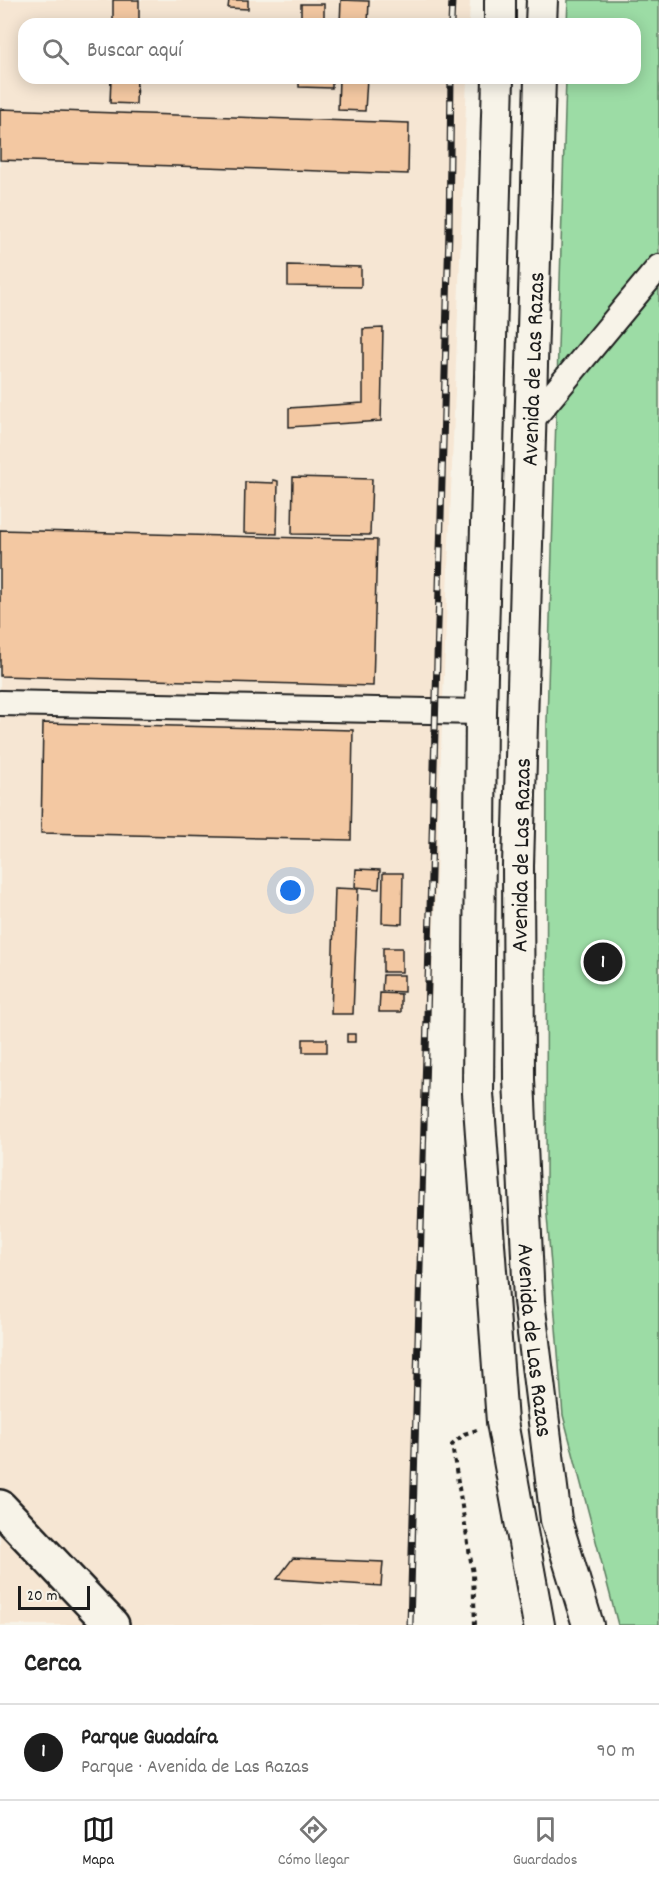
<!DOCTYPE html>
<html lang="es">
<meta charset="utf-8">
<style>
:root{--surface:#fff;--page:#f2f2f2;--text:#222;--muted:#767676;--line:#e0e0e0;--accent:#1c1c1c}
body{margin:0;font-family:Dekko,sans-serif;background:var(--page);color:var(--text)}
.scale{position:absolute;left:18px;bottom:15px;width:72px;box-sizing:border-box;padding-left:6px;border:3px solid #1c1c1c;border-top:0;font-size:16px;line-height:21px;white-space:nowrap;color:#1c1c1c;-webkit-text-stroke:4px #f7f3e8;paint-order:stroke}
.you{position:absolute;left:291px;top:891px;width:21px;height:21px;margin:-15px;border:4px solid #fff;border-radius:50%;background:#1a73e8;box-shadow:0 0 0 9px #1a73e833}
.badge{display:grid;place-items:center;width:39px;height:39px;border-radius:50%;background:var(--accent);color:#fff;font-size:20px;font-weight:700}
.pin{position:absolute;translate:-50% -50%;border:3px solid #fff;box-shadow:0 2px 6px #0006}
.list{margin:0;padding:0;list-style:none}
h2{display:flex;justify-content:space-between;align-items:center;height:78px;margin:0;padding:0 24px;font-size:26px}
h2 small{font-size:20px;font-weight:400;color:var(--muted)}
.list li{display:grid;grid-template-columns:39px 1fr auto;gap:18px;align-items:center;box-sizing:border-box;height:96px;padding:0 24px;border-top:2px solid var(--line)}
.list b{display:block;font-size:22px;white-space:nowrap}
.list p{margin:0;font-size:20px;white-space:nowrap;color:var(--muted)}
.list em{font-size:20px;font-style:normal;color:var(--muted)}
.icon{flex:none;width:33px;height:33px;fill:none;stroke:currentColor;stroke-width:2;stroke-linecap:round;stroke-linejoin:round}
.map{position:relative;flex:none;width:659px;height:1625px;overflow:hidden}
.search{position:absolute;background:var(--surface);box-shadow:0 3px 15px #0003;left:18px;right:18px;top:18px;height:66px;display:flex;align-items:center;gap:15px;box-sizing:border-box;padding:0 21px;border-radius:18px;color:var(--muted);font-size:22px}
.sheet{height:174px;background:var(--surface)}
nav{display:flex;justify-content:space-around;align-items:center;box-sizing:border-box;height:84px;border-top:2px solid var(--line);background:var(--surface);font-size:16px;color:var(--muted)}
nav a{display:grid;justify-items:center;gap:3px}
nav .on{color:var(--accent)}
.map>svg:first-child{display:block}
.built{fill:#f6e6d3}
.green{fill:#9cdca5;stroke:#5c7c60;stroke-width:1.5}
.building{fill:#f3c8a2;stroke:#1c1c1c;stroke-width:1.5}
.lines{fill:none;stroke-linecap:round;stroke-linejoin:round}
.minor-casing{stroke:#1c1c1c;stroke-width:28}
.major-casing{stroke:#1c1c1c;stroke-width:34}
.highway-casing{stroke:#1c1c1c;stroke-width:38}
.path{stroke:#1c1c1c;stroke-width:4;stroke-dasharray:4.5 4.5;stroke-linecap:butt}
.minor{stroke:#f7f3e8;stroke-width:24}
.major{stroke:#f7f3e8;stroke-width:30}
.highway{stroke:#f7f3e8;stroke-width:33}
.rail-casing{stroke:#1c1c1c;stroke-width:7}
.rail{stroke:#f7f3e8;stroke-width:4.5;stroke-dasharray:14;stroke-linecap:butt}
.labels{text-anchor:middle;stroke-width:4.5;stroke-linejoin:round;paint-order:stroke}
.street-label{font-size:24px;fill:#1c1c1c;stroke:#f7f3e8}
</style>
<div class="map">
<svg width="659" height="1625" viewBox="0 0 659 1625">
<rect width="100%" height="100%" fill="#f7f3e8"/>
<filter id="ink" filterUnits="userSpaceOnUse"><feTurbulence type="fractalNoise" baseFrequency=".0167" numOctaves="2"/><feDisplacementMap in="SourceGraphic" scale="12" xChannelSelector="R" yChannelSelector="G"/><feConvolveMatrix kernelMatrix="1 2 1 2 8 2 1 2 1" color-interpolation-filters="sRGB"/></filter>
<g filter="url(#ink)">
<path class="built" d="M0,0H470L469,24H24V78H467L422,1243L413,1625H0Z"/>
<path class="green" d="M568,0H659V1625H618L563,1415L546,1203L547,721L566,78H635V24H567Z"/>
<path class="building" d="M113,0H139V24H113Z
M229,0H248V9L228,8Z
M341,0L369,1L368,24H340Z
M301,4H324V20H334V24H301Z
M111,78H137L136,104L110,103Z
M299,78H332V88L299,87Z
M339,78H367L365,111L338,110Z
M0,109L409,123L408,174L0,160Z
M288,265L361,267V287L288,286Z
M383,328L381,421L289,427V408L363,403V329Z
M293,477L372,479L370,535L292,534Z
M273,480L278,481L277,534L244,533L245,482L273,483Z
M0,530L377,540L373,686L0,676Z
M43,723L353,730L351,840L41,833Z
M356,869L380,870L379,889L355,887Z
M383,873H403L402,924L382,923Z
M335,888L358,889L353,1014H331Z
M383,948H402V972H383Z
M383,975H404V992L382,991Z
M380,993L401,994V1012H379Z
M347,1034H355V1042H347Z
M303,1039H327V1052H303Z
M293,1558L383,1562L381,1586L277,1579Z"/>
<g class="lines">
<defs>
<path id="minor" d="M531,421L659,267
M0,703L481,712"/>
<g id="major">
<path d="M500,24V0"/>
<path d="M541,24L542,0"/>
<path d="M498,78L481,712L478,1093L502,1422L539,1625"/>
<path id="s1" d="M540,78L518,866L519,1079L529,1301L556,1520L588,1625"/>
</g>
<path id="highway" d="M0,1507L112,1625"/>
</defs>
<use href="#minor" class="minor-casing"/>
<use href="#major" class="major-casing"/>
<use href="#highway" class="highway-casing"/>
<path class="path" d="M475,1625L473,1574L452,1445L464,1434L477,1430"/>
<use href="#minor" class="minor"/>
<use href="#major" class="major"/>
<use href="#highway" class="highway"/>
<defs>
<path id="rail" d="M451,24L452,0
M410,1625L449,230L451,78"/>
</defs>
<use href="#rail" class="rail-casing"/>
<use href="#rail" class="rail"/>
</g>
</g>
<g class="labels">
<g class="street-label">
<text transform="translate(532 369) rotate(-88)" y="8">Avenida de Las Razas</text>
<text transform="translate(520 855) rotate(-89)" y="8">Avenida de Las Razas</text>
<text dy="8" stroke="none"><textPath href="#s1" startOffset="1263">Avenida de Las Razas</textPath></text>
</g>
</g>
</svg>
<div class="scale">20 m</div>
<div class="you"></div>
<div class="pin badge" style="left:603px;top:962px">1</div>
<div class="search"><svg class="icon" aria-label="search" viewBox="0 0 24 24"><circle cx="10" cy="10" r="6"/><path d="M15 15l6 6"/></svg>Buscar aquí</div>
</div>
<section class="sheet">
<h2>Cerca<small></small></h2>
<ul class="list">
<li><span class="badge">1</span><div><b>Parque Guadaíra</b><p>Parque · Avenida de Las Razas</p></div><em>90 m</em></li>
</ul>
</section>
<nav>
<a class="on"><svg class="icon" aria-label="map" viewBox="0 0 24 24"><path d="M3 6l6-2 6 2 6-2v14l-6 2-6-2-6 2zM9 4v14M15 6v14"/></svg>Mapa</a>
<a><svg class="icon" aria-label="directions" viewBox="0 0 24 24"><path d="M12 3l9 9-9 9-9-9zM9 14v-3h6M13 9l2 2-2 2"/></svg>Cómo llegar</a>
<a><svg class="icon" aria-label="saved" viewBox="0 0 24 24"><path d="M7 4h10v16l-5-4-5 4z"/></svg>Guardados</a>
</nav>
